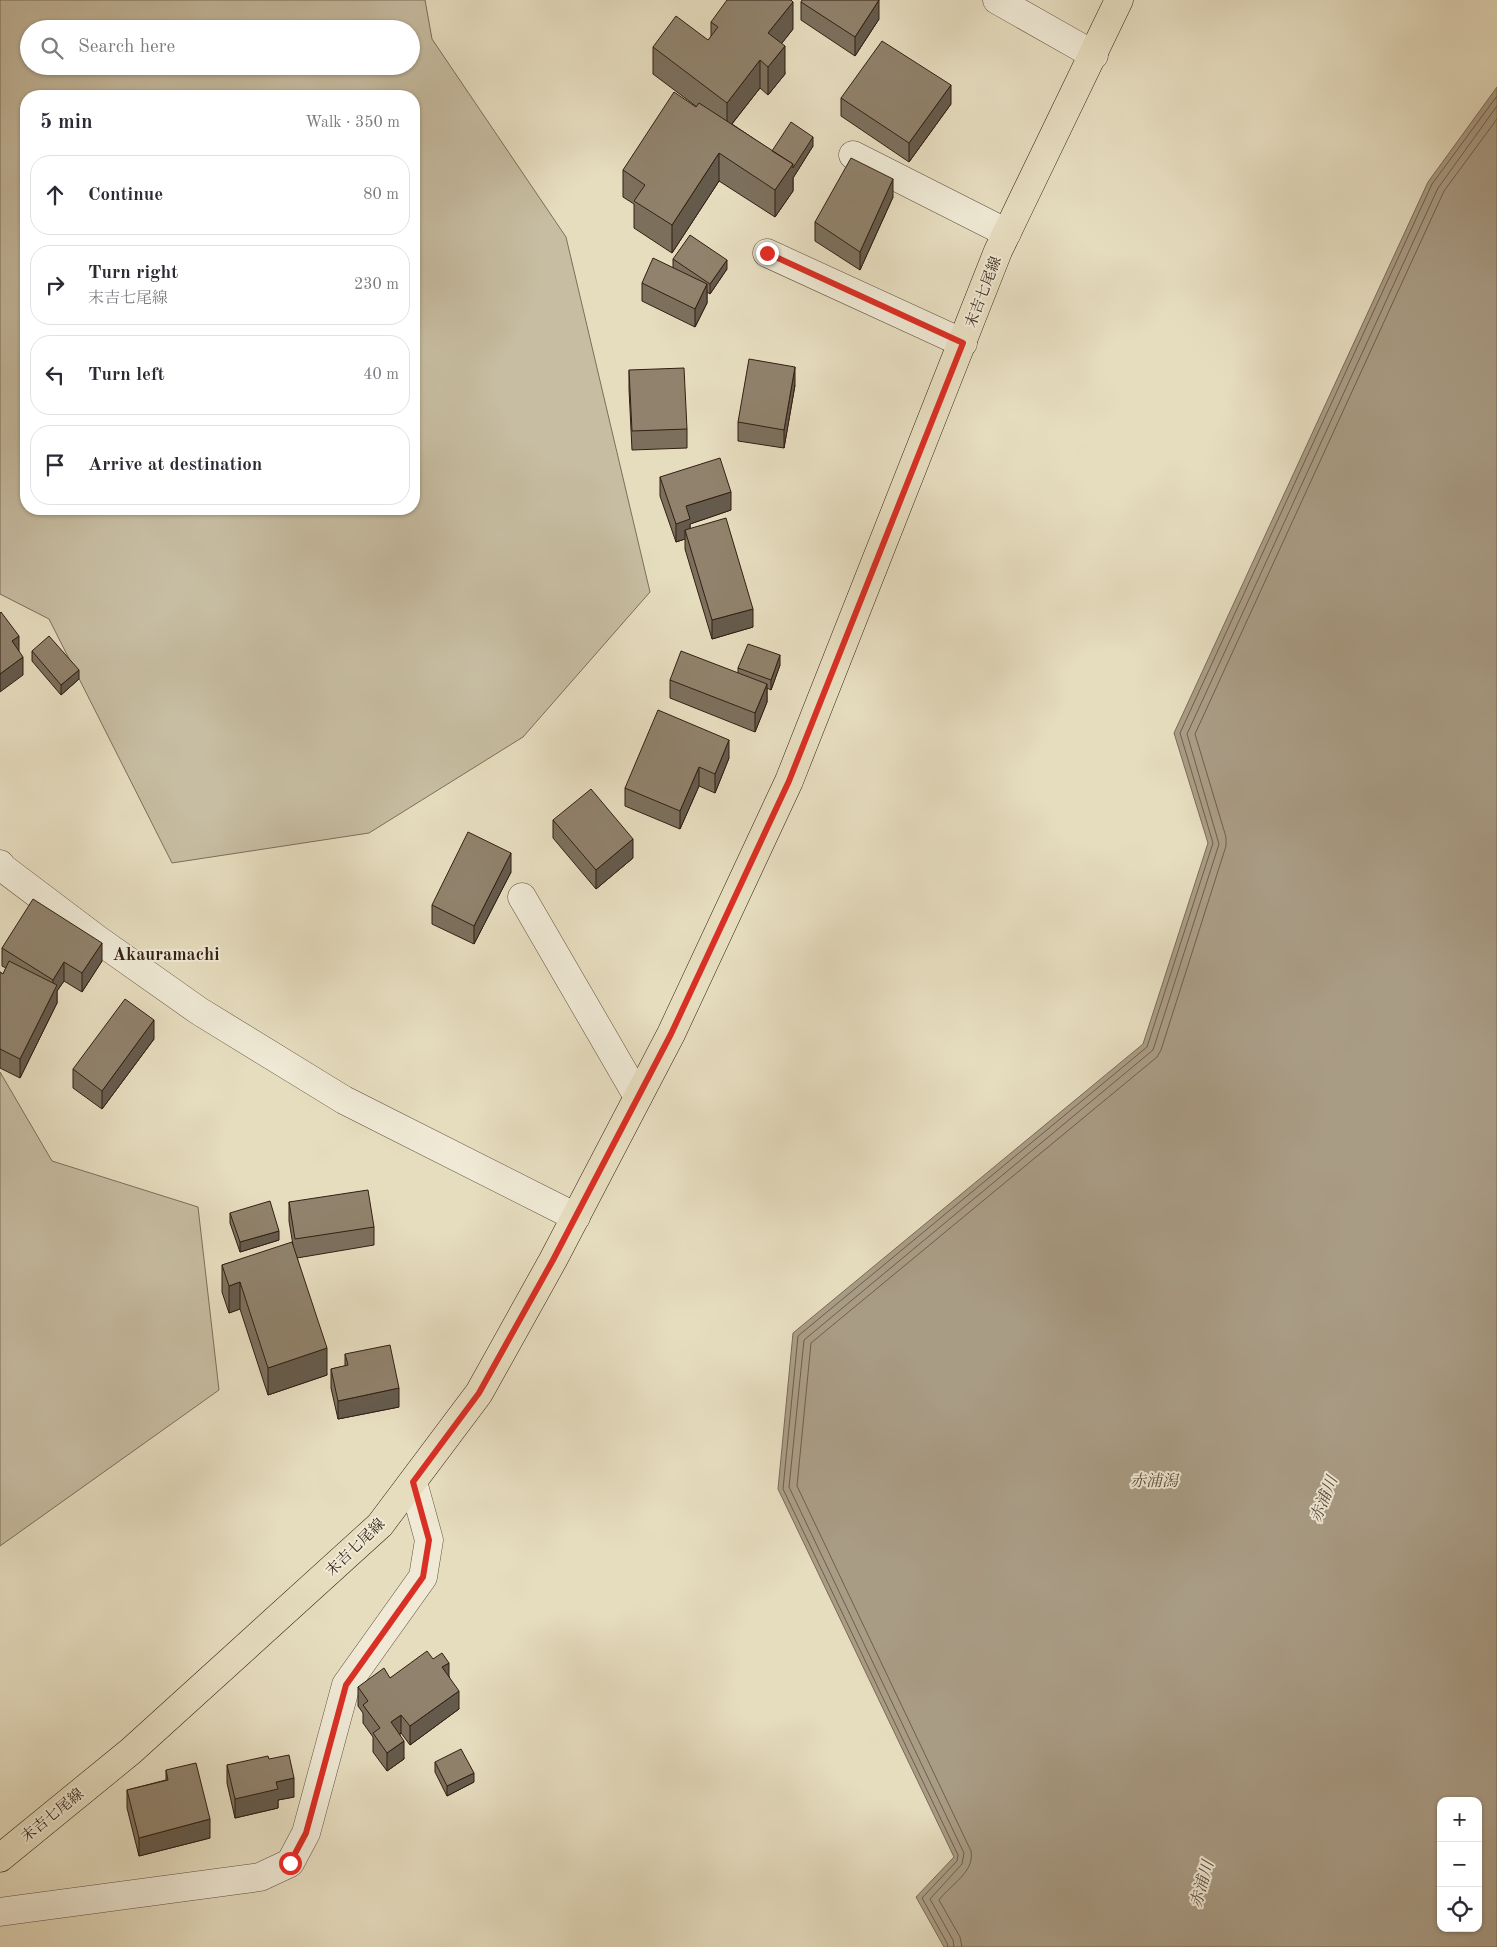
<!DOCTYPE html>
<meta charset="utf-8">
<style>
:root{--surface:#fff;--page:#f7f7f7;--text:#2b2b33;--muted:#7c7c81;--line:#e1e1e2}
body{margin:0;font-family:"Old Standard TT","Noto Serif JP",serif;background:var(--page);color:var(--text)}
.controls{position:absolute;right:15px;bottom:15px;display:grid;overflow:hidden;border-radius:10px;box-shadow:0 1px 4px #0004}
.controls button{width:45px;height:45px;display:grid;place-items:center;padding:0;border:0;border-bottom:1px solid var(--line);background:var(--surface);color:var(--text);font:25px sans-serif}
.stop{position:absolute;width:15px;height:15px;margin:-11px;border:4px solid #d93025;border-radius:50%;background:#fff}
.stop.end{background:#d93025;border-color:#fff;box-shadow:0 1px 5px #0008}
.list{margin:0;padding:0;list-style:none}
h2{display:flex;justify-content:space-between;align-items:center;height:65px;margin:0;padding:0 20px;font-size:21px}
h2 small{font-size:16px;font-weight:400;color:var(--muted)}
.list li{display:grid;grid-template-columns:32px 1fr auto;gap:15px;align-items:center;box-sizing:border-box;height:80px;margin:0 10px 10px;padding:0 10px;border:1px solid var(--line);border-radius:20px}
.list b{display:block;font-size:19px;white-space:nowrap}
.list p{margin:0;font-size:16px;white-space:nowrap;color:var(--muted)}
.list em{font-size:16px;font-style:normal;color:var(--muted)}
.icon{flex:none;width:28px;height:28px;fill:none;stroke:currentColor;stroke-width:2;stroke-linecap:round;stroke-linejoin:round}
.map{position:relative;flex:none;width:1497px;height:1947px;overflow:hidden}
.search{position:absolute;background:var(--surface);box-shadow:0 1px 4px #0004;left:20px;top:20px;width:400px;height:55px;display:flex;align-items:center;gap:12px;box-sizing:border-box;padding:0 18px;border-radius:28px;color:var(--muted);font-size:19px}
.panel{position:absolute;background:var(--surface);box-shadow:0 1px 4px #0004;left:20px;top:90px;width:400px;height:425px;border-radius:20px}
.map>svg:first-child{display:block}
.green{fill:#c7bda2;stroke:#7c6e5a;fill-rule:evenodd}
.water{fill:#a99c85;stroke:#796a57;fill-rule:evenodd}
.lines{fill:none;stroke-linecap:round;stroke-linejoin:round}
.shore{stroke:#6e5e4c;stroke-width:1}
.minor-casing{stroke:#5f4e3e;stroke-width:29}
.major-casing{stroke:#321f13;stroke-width:29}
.minor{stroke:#efe9d5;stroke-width:28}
.major{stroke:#e6ddbf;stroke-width:28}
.wall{fill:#7c705d;stroke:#321f13}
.shaded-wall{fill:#655b4c;stroke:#321f13}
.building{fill:#90826c;stroke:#321f13}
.route{stroke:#d93025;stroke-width:6}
.labels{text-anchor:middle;stroke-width:4;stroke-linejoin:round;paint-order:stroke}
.street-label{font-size:15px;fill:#321f13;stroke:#efe9d5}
.water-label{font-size:16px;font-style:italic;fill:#5c4b3b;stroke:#efe9d5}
.quarter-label{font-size:18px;font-weight:bold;fill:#321f13;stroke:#efe9d5}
</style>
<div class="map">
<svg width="1497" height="1947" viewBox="0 0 1497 1947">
<rect width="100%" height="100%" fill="#e6ddbf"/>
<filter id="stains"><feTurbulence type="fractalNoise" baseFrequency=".004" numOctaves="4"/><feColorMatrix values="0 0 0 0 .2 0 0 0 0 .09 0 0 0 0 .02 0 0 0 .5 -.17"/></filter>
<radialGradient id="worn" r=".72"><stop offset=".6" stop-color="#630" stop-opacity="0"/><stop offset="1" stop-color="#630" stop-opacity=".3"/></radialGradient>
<path class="green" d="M0,0H425L432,39L566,237L650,592L523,737L369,833L172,863L49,619L0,594ZM29,29H411V66H29ZM26,96H414V509H26Z
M0,1072L52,1161L198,1207L219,1390L0,1546Z"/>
<path class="water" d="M1497,87V1947H944L916,1897L954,1857L778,1489L793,1333L1143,1044L1208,843L1174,733L1428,182ZM1441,1801H1478V1928H1441Z"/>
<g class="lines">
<path class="shore" d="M948,1947L947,1943L922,1898L957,1861L958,1855L783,1489L798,1336L1147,1047L1213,843L1180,733L1432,184L1497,96
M954,1947L953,1940L930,1899L962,1864L964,1853L789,1487L804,1340L1153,1050L1219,844L1187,734L1438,188L1497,106
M962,1947L960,1937L939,1900C950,1885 975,1872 971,1851L797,1486L811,1343L1157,1057L1161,1050L1226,846V837L1195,734L1444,191L1497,119"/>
<defs>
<path id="minor" d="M997,0L1094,55
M853,155L1007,233
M767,253L963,343
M0,864L3,868L97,939L199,1011L344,1100L576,1217
M522,897L638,1097
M0,1912L260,1877L290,1863L306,1833L346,1685L423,1577L429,1540L413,1482"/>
<path id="major" d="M0,1858L131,1751L380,1525L479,1393L553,1260L671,1034L789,781L998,251L1119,0"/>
</defs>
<use href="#minor" class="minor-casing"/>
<use href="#major" class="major-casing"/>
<use href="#minor" class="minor"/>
<use href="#major" class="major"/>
</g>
<path class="wall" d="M801,2L879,19L855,56L801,20Z
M711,22L793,29L781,44L785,74L768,95L760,88L732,124L772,151L813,146L793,178V191L775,217L719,181L672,253L634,228V204L623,197V170L697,107L653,74V47L708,40L711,37Z
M841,98L951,104L909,162L841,116Z
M893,197L860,270L815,241V222Z
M673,259L727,269L710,294L707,292V303L695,327L642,301V283L673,268Z
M629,370L687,429V448L632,450L629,389Z
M795,385L784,448L738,441V422Z
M660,477L731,510L690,524V529L753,627L712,639L685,549V539L676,542L660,496Z
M32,651L79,679L61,695L32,661Z
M780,665L771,690L767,688V702L755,732L670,698V680L738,673V668Z
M729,758L715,793L699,786L680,829L625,806V788Z
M553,820L633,858L596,889L553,838Z
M511,872L474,944L432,924V905Z
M2,948L102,961L82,992L64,981L57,991V1003L20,1078L0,1068V972L3,974L6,968L2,966Z
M154,1039L102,1109L73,1088V1069Z
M289,1202L374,1227V1245L297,1258L327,1375L268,1395L240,1309L229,1313L222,1292V1265L293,1245L289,1221Z
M230,1213L279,1240L240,1252L230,1223Z
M345,1354L399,1407L338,1419L331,1388V1369L345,1366Z
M433,1659L449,1676L459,1709L410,1745L401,1733L400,1734L404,1759L387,1771L373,1752V1737L363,1723V1713L358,1706V1687L390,1678Z
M269,1759L294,1797L278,1800V1808L235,1818L227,1783V1765Z
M435,1762L474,1782L447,1796L435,1772Z
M166,1770L210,1838L139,1856L127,1808V1790L166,1780Z"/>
<path class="shaded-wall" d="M879,0V19L855,56V37Z
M793,2V29L768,61V33Z
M785,46V74L768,95V67Z
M760,60V88L727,130V103Z
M951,85V104L909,162V143Z
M813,137V146L793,178V191L775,217V190L793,164Z
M719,153V181L672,253V225Z
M893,179V197L860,270V252Z
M727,260V269L710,294V284Z
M707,284V303L695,327V309Z
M795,367V385L784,448V430Z
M731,492V510L690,524V537L685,530V539L676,542V524L686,506Z
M753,609V627L712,639V620Z
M19,636V655L12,641Z
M780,655V665L771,690V680Z
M23,657V675L0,692V674Z
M79,670V679L61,695V685Z
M767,684V702L755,732V713Z
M729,740V758L715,793V774Z
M699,767V786L680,829V811Z
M633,839V858L596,889V870Z
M511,853V872L474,944V926Z
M102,943V961L82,992V973Z
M64,962V981L57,991V1003L20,1078V1059L53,993V980Z
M154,1020V1039L102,1109V1091Z
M279,1231V1240L240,1252V1242Z
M240,1282V1309L229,1313V1286Z
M327,1348V1375L268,1395V1368Z
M399,1388V1407L338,1419V1401Z
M449,1663V1681L442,1667Z
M459,1691V1709L410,1745V1726Z
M401,1715V1733L391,1741V1722Z
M404,1741V1759L387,1771V1753Z
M474,1773V1782L447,1796V1786Z
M294,1778V1797L278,1800V1808L235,1818V1799L276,1782Z
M210,1819V1838L139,1856V1838Z"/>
<path class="building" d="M727,0H791L793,2L768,33L785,46L768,67L760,60L727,103L653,47L676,16L708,40L718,27L711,22Z
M802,0H879L855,37L801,2Z
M882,41L951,85L909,143L841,98Z
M674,92L696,107L699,103L793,164L775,190L719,153L672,225L634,201L645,185L623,170Z
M791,122L813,137L793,168V164L772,151Z
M851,158L893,179L860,252L815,222Z
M690,235L727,260L710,284L673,259Z
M653,258L707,284L695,309L642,283Z
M749,359L795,367L784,430L738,422Z
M684,368L687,429L632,431L629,370Z
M720,458L731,492L686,506L690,519L676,524L660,477Z
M726,518L753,609L712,620L685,530Z
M1,612L19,636L12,641L23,657L0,674V613Z
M49,636L79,670L61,685L32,651Z
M748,644L780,655L771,680L738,668Z
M681,651L767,684L755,713L670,680Z
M658,710L729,740L715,774L699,767L680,811L625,788Z
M591,789L633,839L596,870L553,820Z
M468,832L511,853L474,926L432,905Z
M33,899L102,943L82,973L64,962L53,980L2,948Z
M9,961L57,985L20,1059L0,1049V972L3,974Z
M125,999L154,1020L102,1091L73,1069Z
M368,1190L374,1227L295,1239L289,1202Z
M270,1201L279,1231L240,1242L230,1213Z
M292,1242L327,1348L268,1368L240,1282L229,1286L222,1265Z
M390,1345L399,1388L338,1401L331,1369L348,1365L345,1354Z
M427,1651L433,1659L442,1653L449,1663L442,1667L459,1691L410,1726L401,1715L391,1722L404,1741L387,1753L373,1733L380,1728L363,1705L368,1701L358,1687L384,1668L390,1678Z
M461,1749L474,1773L447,1786L435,1762Z
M289,1755L294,1778L276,1782L278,1789L235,1799L227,1765L268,1756L269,1759Z
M196,1763L210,1819L139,1838L127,1790L168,1780L166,1770Z"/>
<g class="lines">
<path class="route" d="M290,1863L306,1833L346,1685L423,1577L429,1540L413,1482L479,1393L553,1260L671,1034L789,781L963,343L767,253"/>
</g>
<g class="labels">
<g class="street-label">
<text transform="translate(983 292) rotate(-69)" y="5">末吉七尾線</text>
<text transform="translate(355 1547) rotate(-44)" y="5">末吉七尾線</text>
<text transform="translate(52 1815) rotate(-39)" y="5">末吉七尾線</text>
</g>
<g class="water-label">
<text x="1154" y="1486">赤浦潟</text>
<text transform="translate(1323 1499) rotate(-68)" y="6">赤浦川</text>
<text transform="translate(1201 1884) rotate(-74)" y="6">赤浦川</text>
</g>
<g class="quarter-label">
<text x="166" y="960">Akauramachi</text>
</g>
</g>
<rect width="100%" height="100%" filter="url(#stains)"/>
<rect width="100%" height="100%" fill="url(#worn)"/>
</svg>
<div class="controls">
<button>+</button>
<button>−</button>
<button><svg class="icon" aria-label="locate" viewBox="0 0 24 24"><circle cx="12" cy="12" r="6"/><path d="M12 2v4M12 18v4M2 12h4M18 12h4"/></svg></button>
</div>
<div class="stop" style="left:290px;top:1863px"></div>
<div class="stop end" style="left:767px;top:253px"></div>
<div class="search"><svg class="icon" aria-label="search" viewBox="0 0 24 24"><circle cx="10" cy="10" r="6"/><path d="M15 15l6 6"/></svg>Search here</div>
<section class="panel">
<h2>5 min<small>Walk · 350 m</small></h2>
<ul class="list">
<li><svg class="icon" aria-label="ahead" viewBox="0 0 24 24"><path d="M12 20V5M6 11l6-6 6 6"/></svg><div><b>Continue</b></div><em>80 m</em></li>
<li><svg class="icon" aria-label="right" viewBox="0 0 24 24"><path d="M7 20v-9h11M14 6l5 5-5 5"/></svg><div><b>Turn right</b><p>末吉七尾線</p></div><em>230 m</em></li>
<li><svg class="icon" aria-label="left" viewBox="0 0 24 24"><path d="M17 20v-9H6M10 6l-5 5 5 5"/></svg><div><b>Turn left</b></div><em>40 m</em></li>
<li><svg class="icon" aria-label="arrive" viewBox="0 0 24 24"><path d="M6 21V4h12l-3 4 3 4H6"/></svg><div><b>Arrive at destination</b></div></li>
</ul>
</section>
</div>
